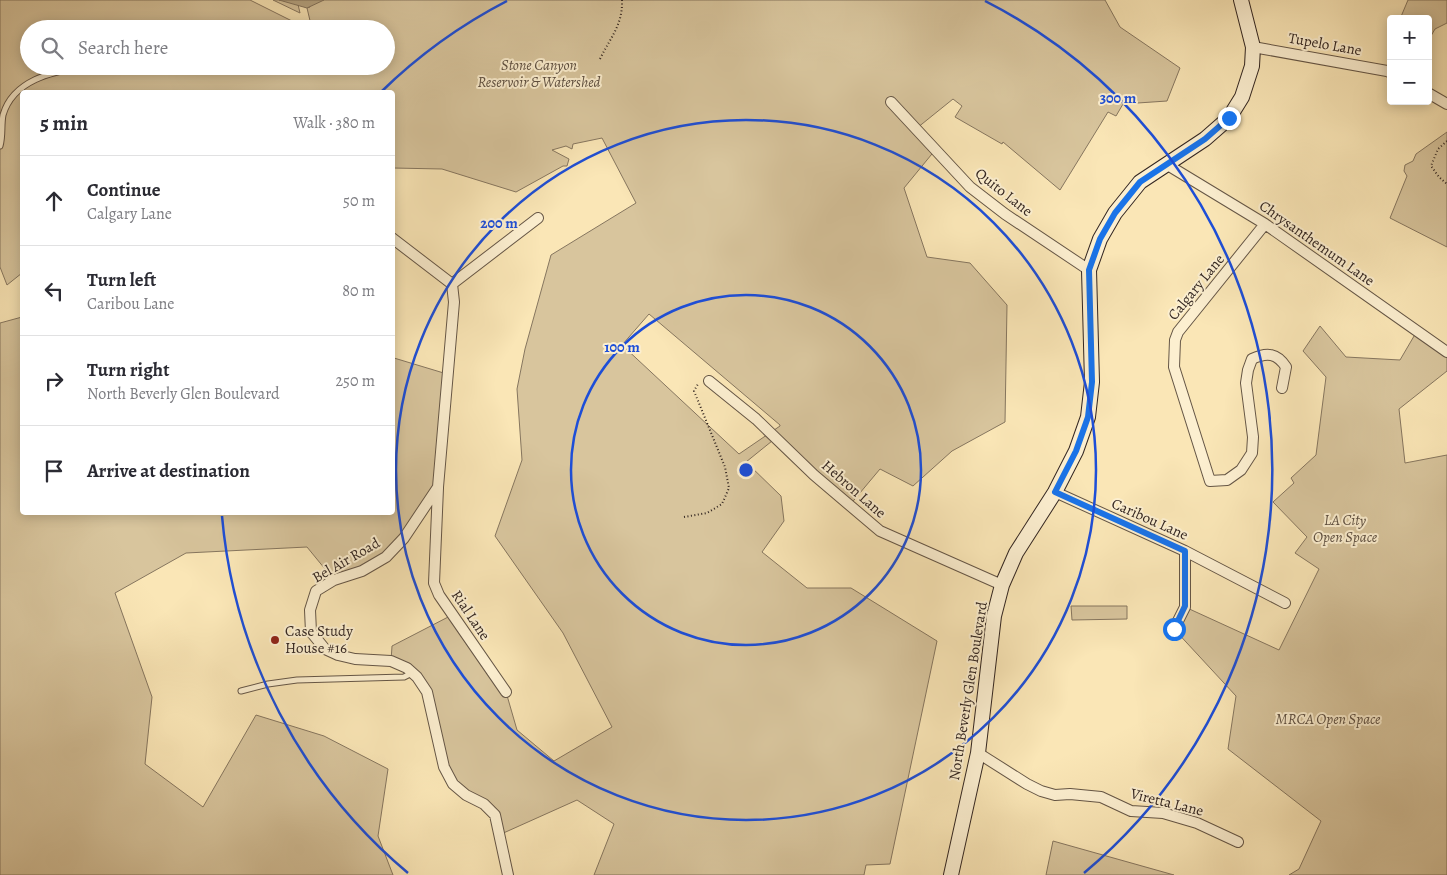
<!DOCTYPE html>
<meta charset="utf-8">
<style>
:root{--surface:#fff;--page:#f7f7f7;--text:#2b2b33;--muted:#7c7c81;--line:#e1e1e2}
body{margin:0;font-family:Alegreya,serif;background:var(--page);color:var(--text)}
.controls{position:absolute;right:15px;top:15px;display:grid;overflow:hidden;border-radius:5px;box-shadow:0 2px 12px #0003}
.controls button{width:45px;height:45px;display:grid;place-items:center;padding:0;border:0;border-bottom:1px solid var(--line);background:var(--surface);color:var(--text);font:25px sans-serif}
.stop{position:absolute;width:15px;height:15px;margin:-11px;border:4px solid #1a73e8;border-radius:50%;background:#fff}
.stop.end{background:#1a73e8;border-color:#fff;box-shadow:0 1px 5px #0008}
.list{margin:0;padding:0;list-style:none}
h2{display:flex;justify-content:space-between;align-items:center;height:65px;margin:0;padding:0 20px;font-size:21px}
h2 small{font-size:16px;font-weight:400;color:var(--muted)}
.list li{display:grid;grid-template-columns:32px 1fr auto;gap:15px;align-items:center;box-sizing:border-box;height:90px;padding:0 20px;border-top:1px solid var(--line)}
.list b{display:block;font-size:19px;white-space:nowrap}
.list p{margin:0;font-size:16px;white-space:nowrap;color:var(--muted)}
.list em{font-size:16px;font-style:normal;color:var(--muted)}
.icon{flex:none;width:28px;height:28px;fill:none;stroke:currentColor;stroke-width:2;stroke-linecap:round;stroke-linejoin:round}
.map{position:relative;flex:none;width:1447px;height:875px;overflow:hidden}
.search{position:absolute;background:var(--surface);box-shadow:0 2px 12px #0003;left:20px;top:20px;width:375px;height:55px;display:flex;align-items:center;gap:12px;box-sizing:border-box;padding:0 18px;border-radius:28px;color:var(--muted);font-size:19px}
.panel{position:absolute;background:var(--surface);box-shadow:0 2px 12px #0003;left:20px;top:90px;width:375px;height:425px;border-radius:5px}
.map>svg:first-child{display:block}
.green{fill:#d8c59d;stroke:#86765f;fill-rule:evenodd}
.water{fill:#b6a583;stroke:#82725c}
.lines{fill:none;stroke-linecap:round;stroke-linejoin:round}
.lane-casing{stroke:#655646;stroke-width:7}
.street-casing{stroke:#655646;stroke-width:12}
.secondary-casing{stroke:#332621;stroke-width:16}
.path{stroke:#332621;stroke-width:2;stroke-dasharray:1 2.5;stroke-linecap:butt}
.lane{stroke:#fcefd0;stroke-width:5}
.street{stroke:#fcefd0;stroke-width:10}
.secondary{stroke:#fcefd0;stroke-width:14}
.route{stroke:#1a73e8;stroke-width:6}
.ring{fill:none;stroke:#1d4ed8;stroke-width:2.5}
.poi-dot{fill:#8f2418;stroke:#fcefd0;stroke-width:2}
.labels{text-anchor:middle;stroke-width:4;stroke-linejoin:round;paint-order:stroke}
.street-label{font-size:15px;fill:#332621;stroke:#fcefd0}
.park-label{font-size:15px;font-style:italic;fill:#5c4e40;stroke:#fcefd0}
.poi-label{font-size:15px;fill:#332621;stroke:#fcefd0;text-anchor:start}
.centre{fill:#1d4ed8;stroke:#fcefd0;stroke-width:2.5}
.ring-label{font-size:15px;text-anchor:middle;font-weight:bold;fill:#1d4ed8;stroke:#fcefd0;stroke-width:4;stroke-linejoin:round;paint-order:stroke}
</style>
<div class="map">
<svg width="1447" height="875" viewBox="0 0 1447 875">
<rect width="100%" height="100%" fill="#fae6b6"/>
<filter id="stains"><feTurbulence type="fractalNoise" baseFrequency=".004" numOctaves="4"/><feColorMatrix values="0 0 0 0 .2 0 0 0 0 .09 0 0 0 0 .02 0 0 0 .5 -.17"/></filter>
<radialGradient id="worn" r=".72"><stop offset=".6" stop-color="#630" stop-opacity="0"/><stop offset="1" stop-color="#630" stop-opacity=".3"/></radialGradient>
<path class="green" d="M0,0H250L308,29H29V66H386V29H312L307,8L310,7L308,0H1105L1120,27L1180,68L1167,101L1123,104L1116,116L1108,112L1060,190L1003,142L1002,144L955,117L962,106L953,99L917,128L936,149L904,188L927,257L970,263L1007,305L1005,422L952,451L913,486L880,469L849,506L777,437L746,462L781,496L784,521L762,552L807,588H851L937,641L890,864L866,865L864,875H594L614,824L577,800L499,835L495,815L453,784L417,677L391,661L392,646L452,615L506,692L517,730L554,761L612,727L563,633L495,536L522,460L517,389L525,349L551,255L636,203L602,138L573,144L572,149L566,146L552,150L569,159L567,166H563L516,192L442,169L393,168L392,92H22V273L7,285L0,267ZM649,314L780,425V426L739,454L622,345Z
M273,0H297L300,13Z
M1408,0H1447V23L1435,29L1428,41V19H1400Z
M1447,132V247L1390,218L1407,176L1404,171L1405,165L1413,161L1416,154Z
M22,317V512H392L393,342L394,358L447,374L438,487L386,557L334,580L307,547L186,553L115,593L152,697L145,764L203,807L256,715L324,736L388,769L378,836L393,875H0V323Z
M1320,326L1346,357L1400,360L1417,331L1447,352V371L1399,409L1405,463L1447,455V875H1289L1299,869L1321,821L1228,749L1236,696L1174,629L1185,607L1279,650L1319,569L1295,553L1307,537L1273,502L1294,483L1291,478L1316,455L1326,377L1303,351Z
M1071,606H1127V619L1072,620Z
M1053,841L1174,875H1046Z"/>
<path class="water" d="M279,0H324L307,8Z"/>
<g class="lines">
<defs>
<path id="lane" d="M205,29L216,24
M0,146C3,136 1,125 3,115C13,80 52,72 84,66
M241,691L268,684L297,680L404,677L412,673"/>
<path id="street" d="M1253,47L1387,71L1391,73
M1428,93L1447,104
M891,102L970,187L1005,214L1089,270
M1166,164L1265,224L1447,352
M1265,224L1178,332L1175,340L1174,367L1210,481L1227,480L1241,470L1252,453L1253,437L1246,383L1248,370L1252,359C1267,352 1277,353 1286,367L1282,388
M392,238L452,284L454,302L438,487L404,538L386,557L362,571L334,580L316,591L310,610L311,632L325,649L338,655L355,659L391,661L407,668L417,677L427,692L444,767L453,784L466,795L484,804L495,815L508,875
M452,284L538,218
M709,381L756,419L814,475L880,531L1002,585
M438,488L434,583L439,595L506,692
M1055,492L1185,551L1285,603
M1174,629L1185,607V551
M978,753L1027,784L1041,791L1055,795L1070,794L1101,797L1131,811L1163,813L1197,823L1238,842"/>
<path id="secondary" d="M951,875L978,753L994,616L1002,585L1016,553L1055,492L1076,451L1088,417L1092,382L1089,270L1100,239L1115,213L1140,182L1205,139L1229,118L1242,97L1252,66L1253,47L1241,0"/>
</defs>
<use href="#lane" class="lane-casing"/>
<use href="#street" class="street-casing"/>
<use href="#secondary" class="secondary-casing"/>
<path class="path" d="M600,59C610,38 623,25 622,0
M1447,141L1438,149L1431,166L1439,177L1447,184
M684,517L707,513L722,504L729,488L725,467L694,391L698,384"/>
<use href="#lane" class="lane"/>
<use href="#street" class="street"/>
<use href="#secondary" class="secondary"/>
</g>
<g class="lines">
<path class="route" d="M1174,629L1185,606V551L1055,492L1076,451L1088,417L1092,382L1089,270L1100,239L1115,213L1140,182L1205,139L1229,118"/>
</g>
<g class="ring">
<circle cx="746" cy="470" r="175"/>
<circle cx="746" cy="470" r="350"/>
<path d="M408 873A526 526 0 0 1 222 516M381 92A526 526 0 0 1 507 1M985 1A526 526 0 0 1 1084 873"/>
</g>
<circle class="poi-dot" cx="275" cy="640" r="5"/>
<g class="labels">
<g class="street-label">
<text transform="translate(1325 44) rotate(10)" y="5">Tupelo Lane</text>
<text transform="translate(1004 192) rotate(38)" y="5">Quito Lane</text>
<text transform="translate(1317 243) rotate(35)" y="5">Chrysanthemum Lane</text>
<text transform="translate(1196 287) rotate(-51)" y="5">Calgary Lane</text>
<text transform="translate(854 489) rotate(41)" y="5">Hebron Lane</text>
<text transform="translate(1150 519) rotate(24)" y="5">Caribou Lane</text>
<text transform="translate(346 560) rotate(-30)" y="5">Bel Air Road</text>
<text transform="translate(471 615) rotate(56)" y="5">Rial Lane</text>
<text transform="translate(968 691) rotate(-81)" y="5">North Beverly Glen Boulevard</text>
<text transform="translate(1167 802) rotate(14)" y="5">Viretta Lane</text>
</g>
<g class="park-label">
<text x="539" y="70">Stone Canyon<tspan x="539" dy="17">Reservoir &amp; Watershed</tspan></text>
<text x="1345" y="525">LA City<tspan x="1345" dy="17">Open Space</tspan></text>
<text x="1328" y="724">MRCA Open Space</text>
</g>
<g class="poi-label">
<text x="285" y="636">Case Study<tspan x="285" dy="17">House #16</tspan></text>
</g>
</g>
<circle cx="746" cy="470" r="8" class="centre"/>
<g class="ring-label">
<text x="1118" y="103">300 m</text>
<text x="499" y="228">200 m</text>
<text x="622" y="352">100 m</text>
</g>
<rect width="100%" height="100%" filter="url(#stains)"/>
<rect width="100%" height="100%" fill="url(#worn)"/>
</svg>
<div class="controls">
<button>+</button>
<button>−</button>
</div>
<div class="stop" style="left:1174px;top:629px"></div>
<div class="stop end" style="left:1229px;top:118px"></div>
<div class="search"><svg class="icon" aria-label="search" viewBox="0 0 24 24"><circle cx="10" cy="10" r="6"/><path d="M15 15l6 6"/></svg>Search here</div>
<section class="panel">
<h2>5 min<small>Walk · 380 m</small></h2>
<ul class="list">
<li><svg class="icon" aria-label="ahead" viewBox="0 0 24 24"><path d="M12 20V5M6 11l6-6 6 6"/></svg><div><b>Continue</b><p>Calgary Lane</p></div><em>50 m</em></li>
<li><svg class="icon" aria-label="left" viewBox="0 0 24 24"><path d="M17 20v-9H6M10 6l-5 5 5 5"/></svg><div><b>Turn left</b><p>Caribou Lane</p></div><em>80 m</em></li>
<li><svg class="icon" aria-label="right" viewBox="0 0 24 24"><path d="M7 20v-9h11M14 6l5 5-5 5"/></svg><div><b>Turn right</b><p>North Beverly Glen Boulevard</p></div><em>250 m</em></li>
<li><svg class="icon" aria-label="arrive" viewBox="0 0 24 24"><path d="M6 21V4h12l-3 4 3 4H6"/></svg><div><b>Arrive at destination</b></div></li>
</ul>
</section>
</div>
